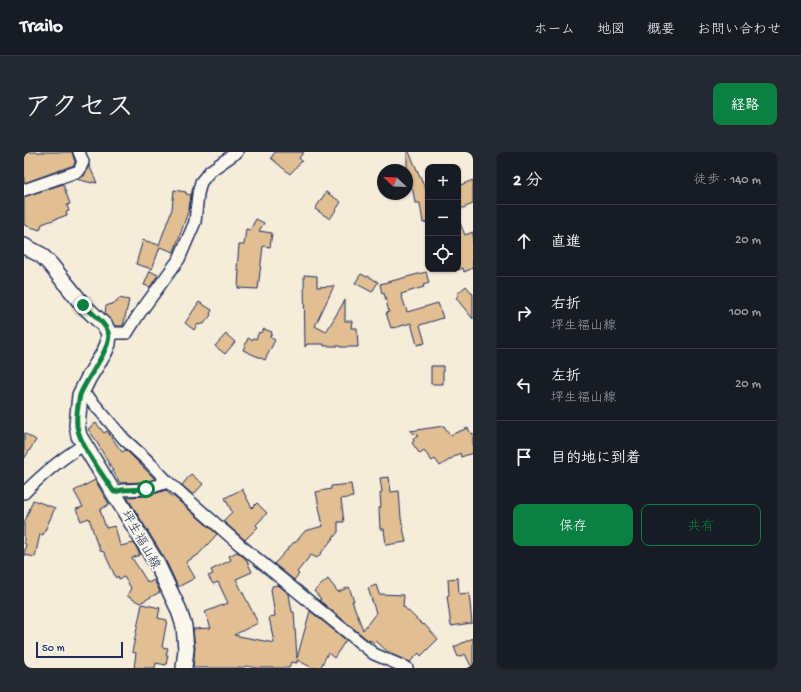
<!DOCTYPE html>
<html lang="ja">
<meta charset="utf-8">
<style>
:root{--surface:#171b24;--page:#242831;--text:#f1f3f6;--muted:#9ea1a6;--line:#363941;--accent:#0b8043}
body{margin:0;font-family:"Gochi Hand","Klee One",sans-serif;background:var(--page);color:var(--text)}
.controls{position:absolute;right:12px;top:12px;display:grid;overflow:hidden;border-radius:8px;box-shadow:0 1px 3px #0004}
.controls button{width:36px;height:36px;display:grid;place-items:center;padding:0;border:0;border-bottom:1px solid var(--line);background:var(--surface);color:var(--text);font:20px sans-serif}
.compass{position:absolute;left:353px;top:12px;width:36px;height:36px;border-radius:50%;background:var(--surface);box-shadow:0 1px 3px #0004;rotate:293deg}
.scale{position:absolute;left:12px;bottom:10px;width:87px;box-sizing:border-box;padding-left:4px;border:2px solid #1b2f5e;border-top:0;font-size:11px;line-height:14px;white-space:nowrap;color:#1b2f5e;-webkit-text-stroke:3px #fbf7ec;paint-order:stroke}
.stop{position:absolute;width:12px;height:12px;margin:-9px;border:3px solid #0b8043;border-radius:50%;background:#fff}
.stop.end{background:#0b8043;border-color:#fff;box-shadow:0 1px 4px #0008}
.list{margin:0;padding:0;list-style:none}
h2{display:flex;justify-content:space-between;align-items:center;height:52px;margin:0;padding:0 16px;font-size:17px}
h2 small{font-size:13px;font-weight:400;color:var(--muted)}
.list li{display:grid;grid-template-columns:26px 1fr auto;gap:12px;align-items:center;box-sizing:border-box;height:72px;padding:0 16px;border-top:1px solid var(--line)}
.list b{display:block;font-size:15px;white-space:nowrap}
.list p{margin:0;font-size:13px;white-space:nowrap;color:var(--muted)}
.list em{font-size:13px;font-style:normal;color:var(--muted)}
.actions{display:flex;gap:8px;padding:12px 16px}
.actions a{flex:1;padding:9px 0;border:1px solid var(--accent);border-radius:8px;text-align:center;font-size:14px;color:var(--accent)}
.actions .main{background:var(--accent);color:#fff}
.icon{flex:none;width:22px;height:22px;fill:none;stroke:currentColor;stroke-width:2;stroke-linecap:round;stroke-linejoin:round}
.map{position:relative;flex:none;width:449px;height:516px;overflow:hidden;border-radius:8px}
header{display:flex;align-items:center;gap:24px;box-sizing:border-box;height:56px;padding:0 20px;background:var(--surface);border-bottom:1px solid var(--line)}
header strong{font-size:19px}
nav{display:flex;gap:22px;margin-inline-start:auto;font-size:14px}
.intro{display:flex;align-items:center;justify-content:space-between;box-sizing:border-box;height:96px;padding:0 24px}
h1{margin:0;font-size:28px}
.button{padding:10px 18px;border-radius:8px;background:var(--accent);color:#fff;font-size:14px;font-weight:700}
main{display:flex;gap:24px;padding:0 24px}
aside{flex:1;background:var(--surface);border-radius:8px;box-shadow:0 1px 3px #0004}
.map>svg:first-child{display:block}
.building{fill:#e2be93;stroke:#1b2f5e}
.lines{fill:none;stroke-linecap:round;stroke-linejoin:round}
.street-casing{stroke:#1b2f5e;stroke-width:14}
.secondary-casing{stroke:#1b2f5e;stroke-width:18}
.street{stroke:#fbf7ec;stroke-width:11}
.secondary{stroke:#fbf7ec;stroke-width:15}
.route{stroke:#0b8043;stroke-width:5}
.labels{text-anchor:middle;stroke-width:3.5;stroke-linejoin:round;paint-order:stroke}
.street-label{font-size:13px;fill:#1b2f5e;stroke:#fbf7ec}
</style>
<header>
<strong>Trailo</strong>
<nav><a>ホーム</a><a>地図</a><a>概要</a><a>お問い合わせ</a></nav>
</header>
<div class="intro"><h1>アクセス</h1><a class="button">経路</a></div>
<main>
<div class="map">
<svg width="449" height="516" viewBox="0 0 449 516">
<rect width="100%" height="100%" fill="#f6ecda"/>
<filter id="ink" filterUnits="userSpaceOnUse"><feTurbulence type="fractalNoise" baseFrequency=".025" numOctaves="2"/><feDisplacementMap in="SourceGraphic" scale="8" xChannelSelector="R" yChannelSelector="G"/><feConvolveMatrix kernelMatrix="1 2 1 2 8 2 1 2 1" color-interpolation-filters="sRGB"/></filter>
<g filter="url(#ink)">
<path class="building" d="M0,0H48L51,10L50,13L0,31Z
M251,0H280L275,6L278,9L266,22L247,6Z
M383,0H385L404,42V70L399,71L396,51H391L389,39L383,27Z
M65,13L73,31L68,30V31L52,27L60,24Z
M449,28V52L434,58V34Z
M39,32L46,52L43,53L45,59L42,60L43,63L18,72L16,78L0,73V45Z
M150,38L162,40V42L167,43L165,57L150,100L136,95L128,117L112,112L119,88L135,93L148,57Z
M302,40L317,50L306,67L291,57Z
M434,66L441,83L449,80V116L440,120L439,116L434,118Z
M232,67L240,71L235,79L248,81L246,95L239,94L234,137L214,136L215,118H213L215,93H220L222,77L226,78Z
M126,119L134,123L126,135L120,133Z
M402,120L405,131L399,133L400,135L377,142L383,160L414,151L419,166L396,173L401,191L393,193L387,171L370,176V175L367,176L362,161L365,160L360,141L358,142L356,132Z
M337,122L343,125L344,124L354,130L348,140L331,131Z
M280,123L293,124V135L310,134L291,174L302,180L321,148V169H328L327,176H333L334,195H316V194H300V192H283L281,195Z
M442,134L449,142V167L432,146L434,144L433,142Z
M95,146L105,148L99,174H91L81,162L82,154L93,150Z
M175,150L188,158L186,162L187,163L179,173L178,171L176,173L174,172L170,178L161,171Z
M240,177L248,180L246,185L251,188L241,208L219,198L224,186L228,188L229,186L232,187L235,180L237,181Z
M202,182L211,190L201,202L191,194Z
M407,214H419V232H407Z
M72,271L80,281L83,279L98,300L102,298L131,327L121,330L96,331L71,287L64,277Z
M420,274L426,283L444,276L447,282L449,281V301L437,305L436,301L416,314L411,307L408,309L400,299L396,302L388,291L390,289L389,287L394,284L386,279Z
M0,281L12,288L0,307Z
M167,322L179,332L169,343L158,333Z
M365,325L367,340L375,339L377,366L382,390L362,393L360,377H356L355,356L357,355L356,341L358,340L356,326Z
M71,328L85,352L76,358L82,376L91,374L96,394L110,391L116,403L108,406L124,431L130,428L136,440L116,451L103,444L107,436L100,425L95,427L94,424L92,426L80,400L76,399L74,392H73L65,366L57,369L52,357L59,355L50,339Z
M327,332L329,345L317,347L320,370H314V380L293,406L287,403L273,420L275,422L270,428L250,412L270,390L271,391L281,379L299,374L292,340L307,337V334Z
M218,337L228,356L233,351L243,361L232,373L234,375L221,388L199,369L208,360L201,346Z
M142,338L148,345L149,344L193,382L174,403L162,410L171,426L154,435L141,407L103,345L124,344Z
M9,348L31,356L19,383L16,382L11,405L0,403L2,392L0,391V372Z
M213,400L222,407L228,420L212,427L234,471L210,483L250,491L245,465L251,464L247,437L248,436V434L254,433L265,442L268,460H270L273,506L286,459L322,488L310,506L304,501L296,516H289L273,508V511L267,510L265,516H233L222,514L219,516H169L171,496L169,477L187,476L181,460L204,451L194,430L189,432L184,424L189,422L187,418L207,408L205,404Z
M434,426L435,442L445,441L448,471L427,474L423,444L425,443L424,427Z
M304,427L314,440L325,435L330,449H328L339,478L352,461L344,436L352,433L355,442L380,443L379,454L399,473L400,472L414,487L397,504L395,501L386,510L369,503L366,500H364L352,489L350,491L346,488L345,489L295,448L297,447L290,439Z
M118,452L136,456L134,466L143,468L138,495L144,496L142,503H144L142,513L132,511L131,516H110L112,501L108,500Z
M449,486V516H448L441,502L434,505L430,495Z"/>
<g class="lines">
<defs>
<path id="street" d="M0,38L55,19L59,10L55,0
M85,181H103L115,162L155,107L171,70L174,42L177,30L186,19L213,0
M56,243L66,247L100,287L124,309L144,330L216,393L350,502L383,516
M91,340L98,338L122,337L144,330
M0,341C19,322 37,306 60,293"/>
<path id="secondary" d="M0,94L17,103L26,112L59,153L81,174L85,181L84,192L80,201L65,225L56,243L53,273L55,284L133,412L154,456L160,474L162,497L160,516"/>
</defs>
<use href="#street" class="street-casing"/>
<use href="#secondary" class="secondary-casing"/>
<use href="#street" class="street"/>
<use href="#secondary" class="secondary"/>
</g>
</g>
<g class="lines" filter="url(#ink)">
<path class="route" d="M59,153C67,161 80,169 84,180C90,193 61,228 56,243C54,252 52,265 53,274C56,294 79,323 90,340L98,338L122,337"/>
</g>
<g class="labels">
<g class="street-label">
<text transform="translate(118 387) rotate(60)" y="5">坪生福山線</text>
</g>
</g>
</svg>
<div class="controls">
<button>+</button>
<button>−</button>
<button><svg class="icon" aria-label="locate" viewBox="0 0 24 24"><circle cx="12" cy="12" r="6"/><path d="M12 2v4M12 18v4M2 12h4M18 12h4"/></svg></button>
</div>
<svg class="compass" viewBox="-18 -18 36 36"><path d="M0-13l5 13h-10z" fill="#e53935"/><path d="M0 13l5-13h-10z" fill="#9ea1a6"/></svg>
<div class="scale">50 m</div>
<div class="stop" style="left:122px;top:337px"></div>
<div class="stop end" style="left:59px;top:153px"></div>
</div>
<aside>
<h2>2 分<small>徒歩 · 140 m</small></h2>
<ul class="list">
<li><svg class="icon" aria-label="ahead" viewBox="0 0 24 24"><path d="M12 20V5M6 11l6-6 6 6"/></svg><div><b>直進</b></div><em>20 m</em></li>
<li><svg class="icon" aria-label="right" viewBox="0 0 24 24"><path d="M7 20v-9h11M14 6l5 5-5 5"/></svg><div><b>右折</b><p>坪生福山線</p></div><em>100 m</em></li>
<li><svg class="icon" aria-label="left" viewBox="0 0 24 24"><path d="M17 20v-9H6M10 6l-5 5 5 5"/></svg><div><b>左折</b><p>坪生福山線</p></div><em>20 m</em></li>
<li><svg class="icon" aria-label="arrive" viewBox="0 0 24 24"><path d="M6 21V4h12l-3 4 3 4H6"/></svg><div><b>目的地に到着</b></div></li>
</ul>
<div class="actions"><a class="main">保存</a><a>共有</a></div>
</aside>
</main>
